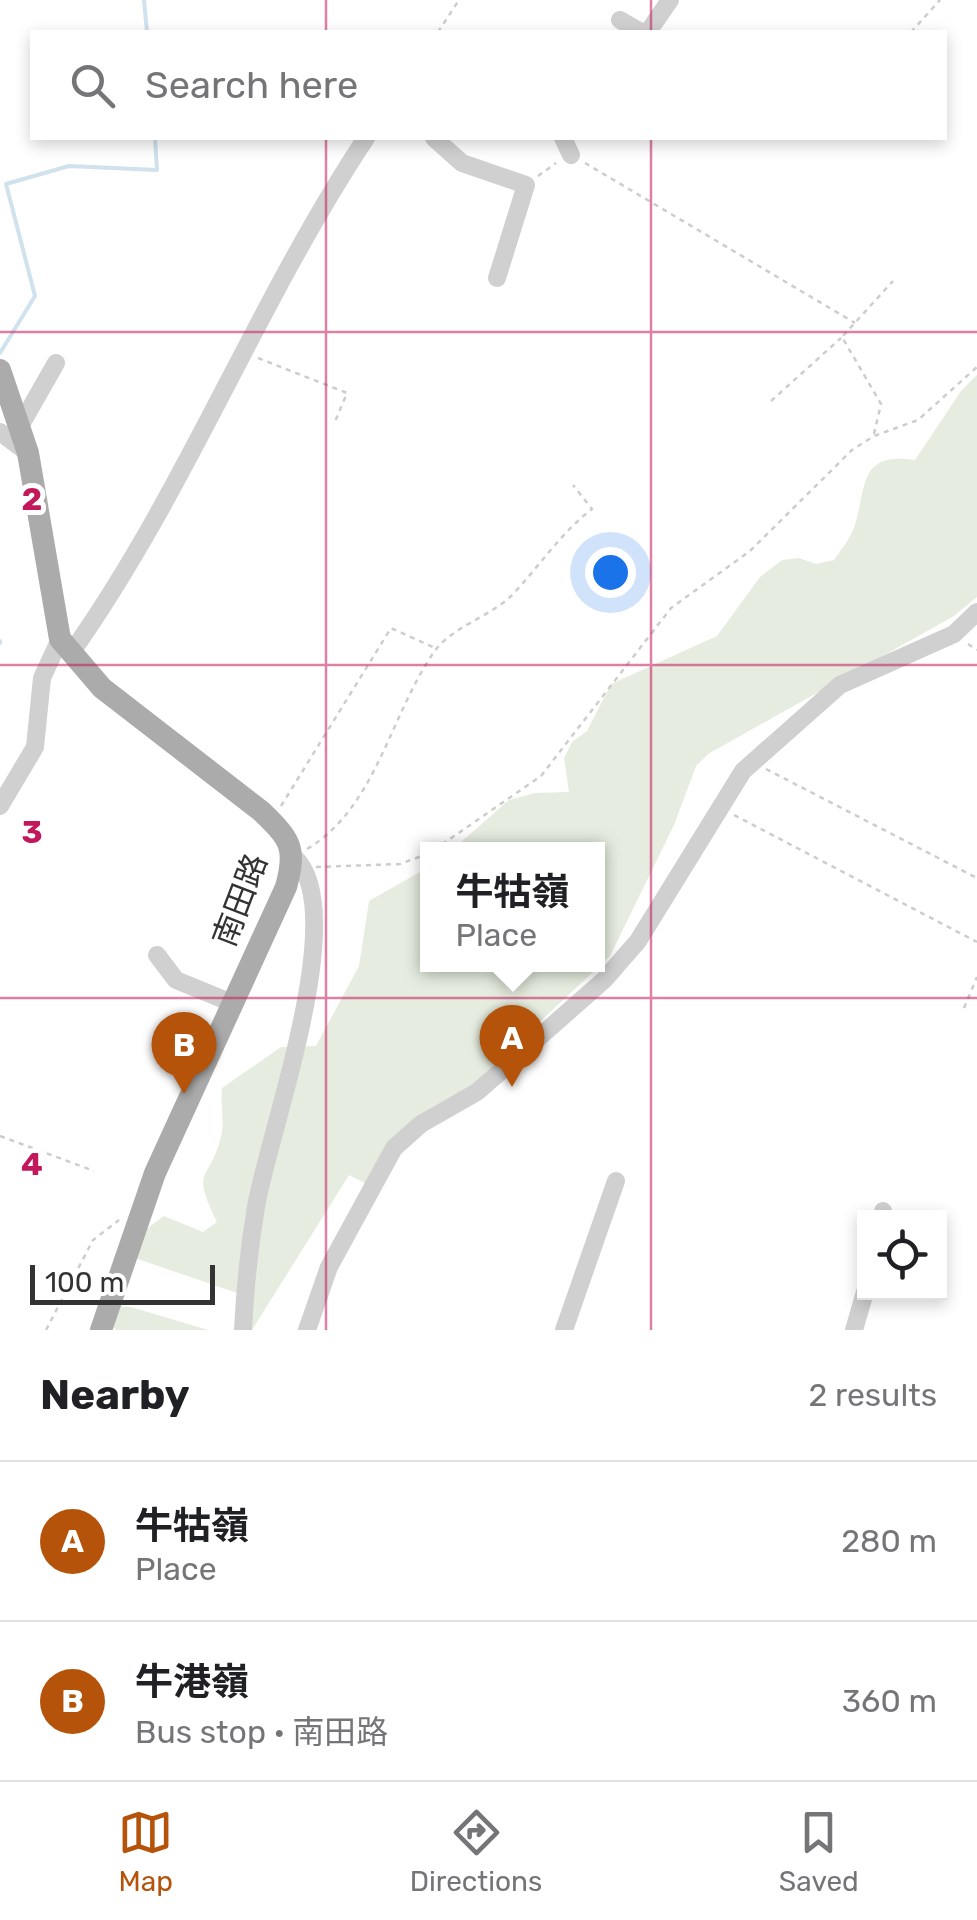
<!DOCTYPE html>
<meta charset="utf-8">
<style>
:root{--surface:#fff;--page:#f2f2f2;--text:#202124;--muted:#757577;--line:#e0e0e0;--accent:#b45309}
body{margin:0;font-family:Rubik,"Noto Sans TC",sans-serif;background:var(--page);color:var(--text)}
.controls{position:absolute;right:30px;bottom:30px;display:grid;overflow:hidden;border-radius:0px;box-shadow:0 5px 15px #0003}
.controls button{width:90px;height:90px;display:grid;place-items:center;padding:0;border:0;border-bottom:2px solid var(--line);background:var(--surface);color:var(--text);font:50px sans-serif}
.scale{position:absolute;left:30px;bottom:25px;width:185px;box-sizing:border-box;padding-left:10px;border:5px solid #333;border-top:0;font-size:28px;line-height:35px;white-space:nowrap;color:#333;-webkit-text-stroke:8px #fff;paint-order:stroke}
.you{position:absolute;left:610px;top:572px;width:35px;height:35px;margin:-25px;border:8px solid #fff;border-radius:50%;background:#1a73e8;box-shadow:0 0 0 15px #1a73e833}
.badge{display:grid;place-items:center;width:65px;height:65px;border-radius:50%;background:var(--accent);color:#fff;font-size:32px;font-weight:700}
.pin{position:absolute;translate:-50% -82px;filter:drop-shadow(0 2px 5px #0008)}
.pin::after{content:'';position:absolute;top:52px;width:35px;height:30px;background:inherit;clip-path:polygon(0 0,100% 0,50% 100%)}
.popup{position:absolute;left:420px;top:842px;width:185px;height:130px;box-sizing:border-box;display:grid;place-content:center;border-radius:0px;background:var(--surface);filter:drop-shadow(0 2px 8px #0005);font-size:32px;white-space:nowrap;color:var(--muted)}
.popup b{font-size:38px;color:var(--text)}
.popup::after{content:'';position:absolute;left:50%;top:100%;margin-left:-20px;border:20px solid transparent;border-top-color:var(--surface)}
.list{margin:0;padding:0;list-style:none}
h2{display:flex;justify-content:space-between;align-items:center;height:130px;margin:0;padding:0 40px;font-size:42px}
h2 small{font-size:32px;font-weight:400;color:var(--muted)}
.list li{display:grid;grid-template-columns:65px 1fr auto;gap:30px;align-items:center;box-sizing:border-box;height:160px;padding:0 40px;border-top:2px solid var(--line)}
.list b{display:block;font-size:38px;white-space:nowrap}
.list p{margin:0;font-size:32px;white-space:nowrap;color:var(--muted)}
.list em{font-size:32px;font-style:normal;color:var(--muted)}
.icon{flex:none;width:55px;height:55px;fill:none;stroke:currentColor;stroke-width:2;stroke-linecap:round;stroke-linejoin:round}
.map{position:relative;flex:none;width:977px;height:1330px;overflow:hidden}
.search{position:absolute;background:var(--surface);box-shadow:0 5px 15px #0003;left:30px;right:30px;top:30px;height:110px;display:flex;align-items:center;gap:25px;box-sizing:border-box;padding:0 35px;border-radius:0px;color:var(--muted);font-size:38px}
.sheet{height:450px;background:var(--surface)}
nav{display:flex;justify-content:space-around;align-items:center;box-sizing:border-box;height:140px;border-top:2px solid var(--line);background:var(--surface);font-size:28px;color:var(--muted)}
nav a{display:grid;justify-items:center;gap:5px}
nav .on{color:var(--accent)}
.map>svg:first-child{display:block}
.green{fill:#e6ecdf}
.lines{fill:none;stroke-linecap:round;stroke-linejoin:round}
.stream{stroke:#cfe2ee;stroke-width:4}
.path{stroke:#cdcdcd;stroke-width:2.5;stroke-dasharray:5 5;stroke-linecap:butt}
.minor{stroke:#d0d0d0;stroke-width:18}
.major{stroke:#ababab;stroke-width:22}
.grid{fill:none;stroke:#c2185b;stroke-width:2.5;stroke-opacity:0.55}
.labels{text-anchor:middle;stroke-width:10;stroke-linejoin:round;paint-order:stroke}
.street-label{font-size:32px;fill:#333;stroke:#fff}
.grid-label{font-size:32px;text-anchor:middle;font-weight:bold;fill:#c2185b;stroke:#fff;stroke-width:10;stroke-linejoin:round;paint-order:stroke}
</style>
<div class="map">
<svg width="977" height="1330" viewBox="0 0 977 1330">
<rect width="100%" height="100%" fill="#fff"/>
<path class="green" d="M977,375V597L954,616L708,754L696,766L674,825L610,956L367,1184L349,1175L252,1330L243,1295L132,1257L149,1227L164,1216L203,1232L217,1222C190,1166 209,1184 221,1137C225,1121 220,1104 222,1088L281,1047L316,1046L359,966L369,901L427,868V964H597V850L453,849L509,800L535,793L569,792L564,758L572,742L587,731L611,684L717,636L760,577L782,560L799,558L816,564L834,560C842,549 851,537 855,525C867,486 858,452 915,460L961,391Z
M113,1306L131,1307L208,1330H116L111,1324Z"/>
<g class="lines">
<path class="stream" d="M144,0L147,32
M0,353L35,296L6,184L69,166L157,170L155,138
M0,641V643"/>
<path class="path" d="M438,32L459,0
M911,32L940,0
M585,163L855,323
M538,176L556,163
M258,358L347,393L334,424
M771,401L841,338
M874,434L881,404L842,337L893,281
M968,644L977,650
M766,769L977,878
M281,806L391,628L435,648
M734,815L977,942
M307,849C376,808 390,715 434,652C452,626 493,616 514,593C541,564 560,534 592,509L573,485
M434,850L541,776L671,608L750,551L852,450L874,436L918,420L977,367
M316,867L400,864L427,854
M964,1008L977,977
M0,1136L94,1171
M46,1330L93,1240L119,1220"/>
<path class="minor" d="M620,20L641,32
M648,32L670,0
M434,138L462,163L526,185L497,278
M563,138L571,155
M19,428L56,363
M0,432L28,453
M71,653C186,491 257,302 366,138
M0,806L35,747L42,678L60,639
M157,955L176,980L232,1003
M882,1218L883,1211
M243,1330C245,1289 249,1248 256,1207C268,1134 352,910 294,857
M307,1330L329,1267L394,1148L421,1124L477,1092L604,980L638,941L743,771L840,685L954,634L977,612
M564,1330L616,1181
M854,1330L865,1292"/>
<path class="major" d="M0,370L28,453L60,639L102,688L261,811C290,839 297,847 286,887L155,1173L101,1330"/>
</g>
<path class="grid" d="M326,0V32M651,0V32M326,138V1330M651,138V1330M0,332H977M0,665H977M0,998H977"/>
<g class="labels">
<g class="street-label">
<text transform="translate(240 900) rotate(-69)" y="11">南田路</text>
</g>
</g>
<g class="grid-label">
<text x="32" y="510">2</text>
<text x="32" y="843">3</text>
<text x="32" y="1175">4</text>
</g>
</svg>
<div class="controls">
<button><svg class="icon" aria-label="locate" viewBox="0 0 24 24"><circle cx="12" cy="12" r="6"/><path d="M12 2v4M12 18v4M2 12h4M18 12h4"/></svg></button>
</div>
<div class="scale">100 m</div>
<div class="you"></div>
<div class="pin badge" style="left:512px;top:1087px">A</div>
<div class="popup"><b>牛牯嶺</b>Place</div>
<div class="pin badge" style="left:184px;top:1094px">B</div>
<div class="search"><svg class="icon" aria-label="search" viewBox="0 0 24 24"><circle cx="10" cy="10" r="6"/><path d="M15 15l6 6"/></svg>Search here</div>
</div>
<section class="sheet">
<h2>Nearby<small>2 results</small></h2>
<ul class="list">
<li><span class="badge">A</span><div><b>牛牯嶺</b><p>Place</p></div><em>280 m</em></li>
<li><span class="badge">B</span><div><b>牛港嶺</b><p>Bus stop · 南田路</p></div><em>360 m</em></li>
</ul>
</section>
<nav>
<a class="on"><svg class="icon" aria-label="map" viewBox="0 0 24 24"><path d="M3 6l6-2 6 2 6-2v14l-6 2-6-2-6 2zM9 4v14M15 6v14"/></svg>Map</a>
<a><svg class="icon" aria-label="directions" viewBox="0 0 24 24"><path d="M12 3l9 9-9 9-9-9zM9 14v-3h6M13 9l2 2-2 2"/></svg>Directions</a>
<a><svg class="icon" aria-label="saved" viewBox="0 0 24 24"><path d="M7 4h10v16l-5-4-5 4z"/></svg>Saved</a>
</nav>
